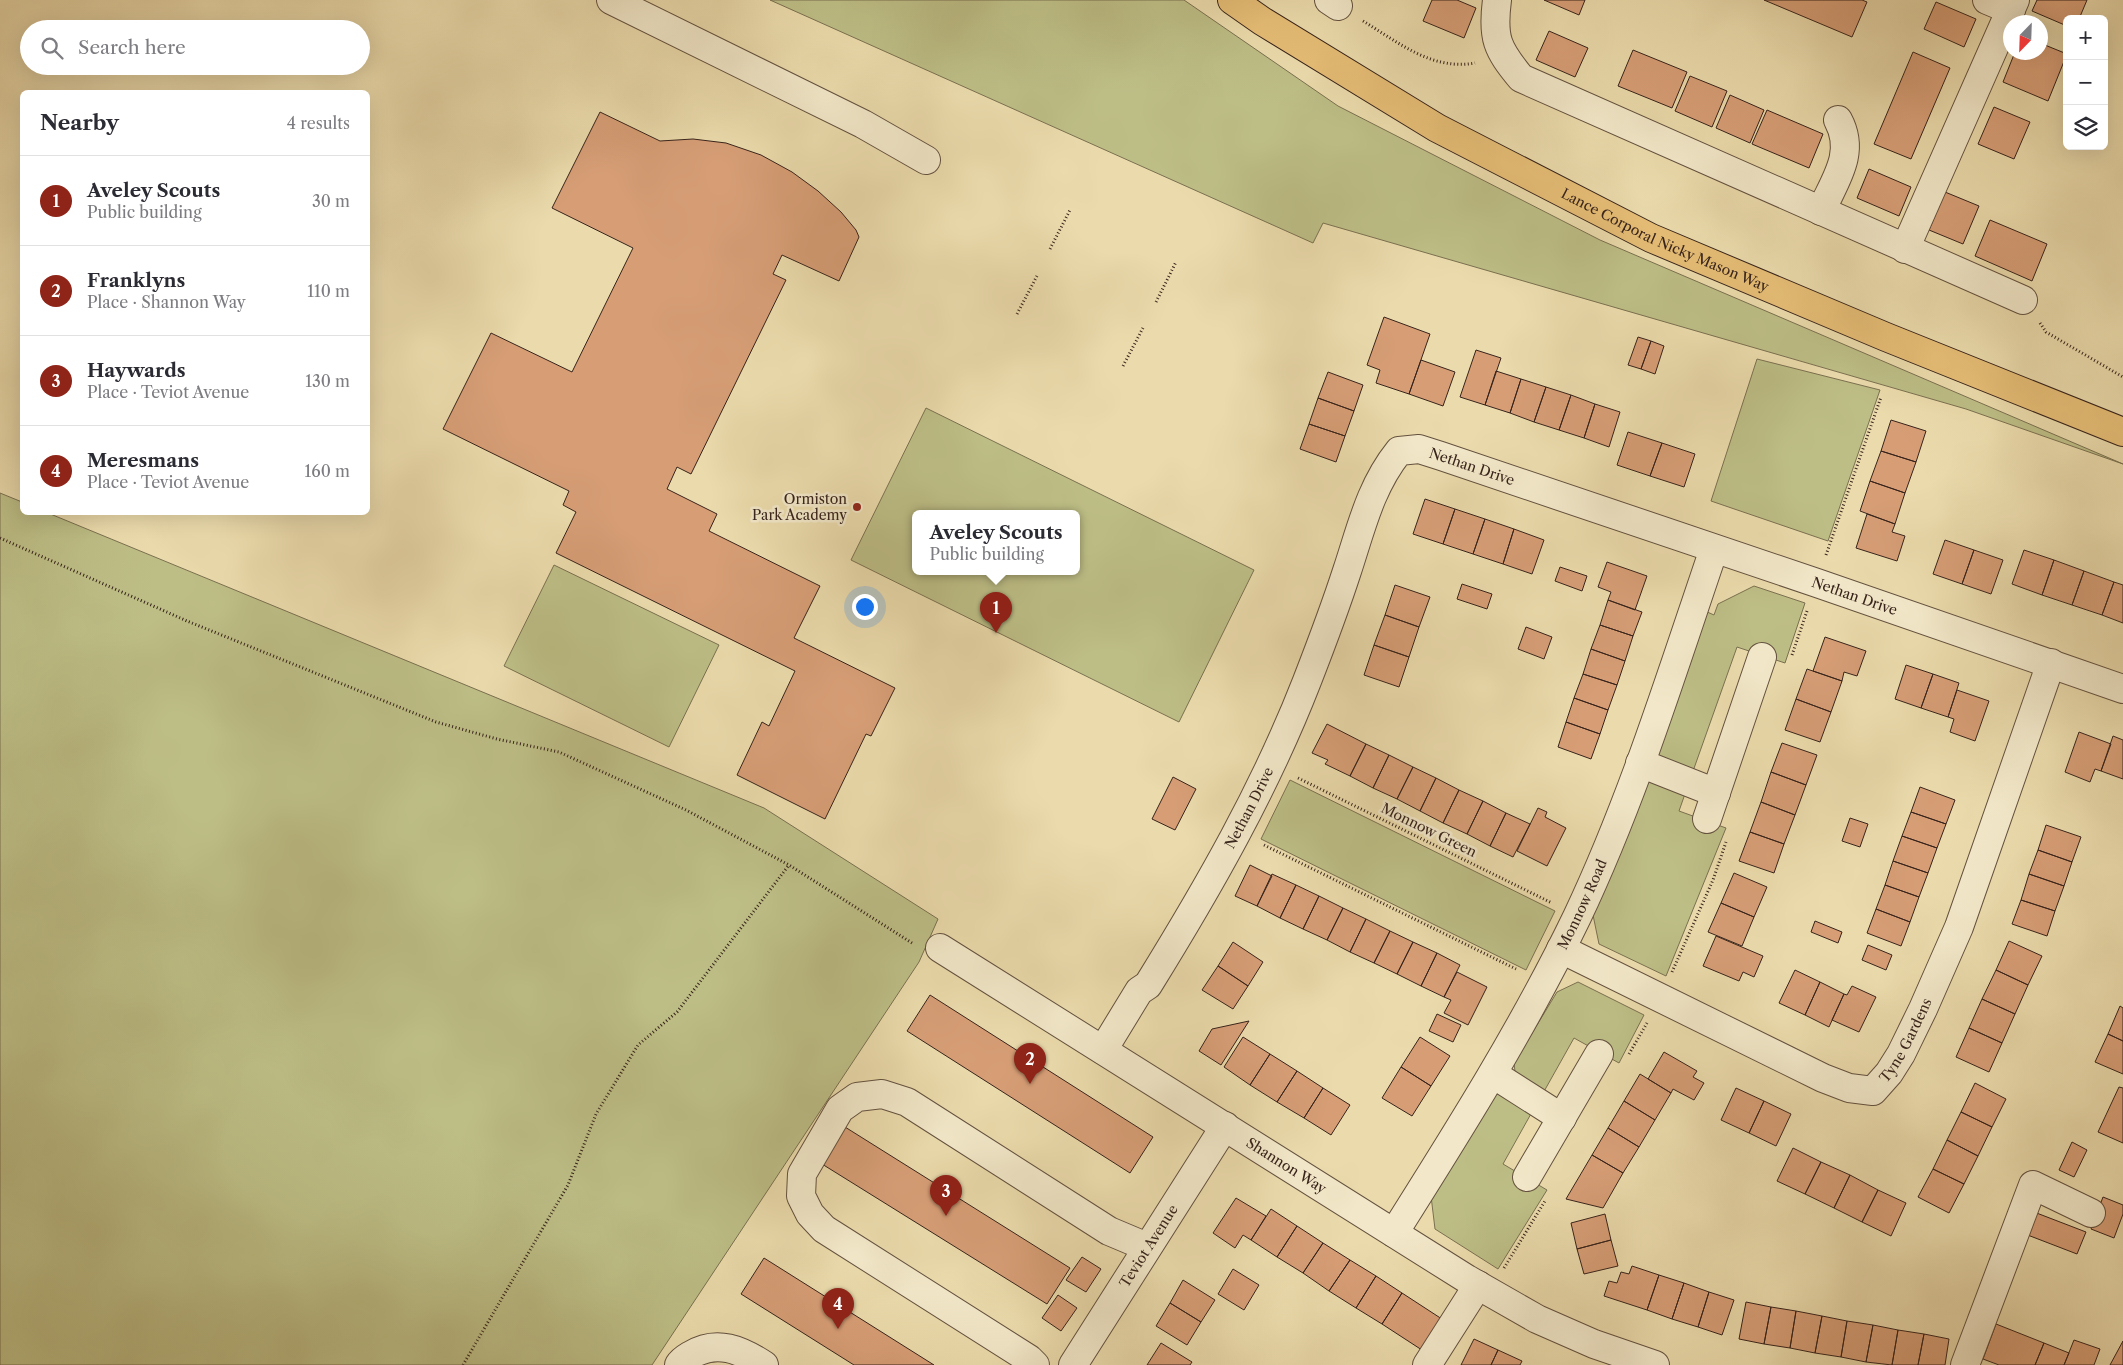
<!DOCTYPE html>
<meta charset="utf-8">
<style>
:root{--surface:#fff;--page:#f2f2f3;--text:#2b2b33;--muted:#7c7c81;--line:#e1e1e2;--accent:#8f2418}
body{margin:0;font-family:"Libre Caslon Text",serif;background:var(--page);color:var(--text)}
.controls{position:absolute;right:15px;top:15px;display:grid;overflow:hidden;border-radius:8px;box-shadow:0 5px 20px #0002}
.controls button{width:45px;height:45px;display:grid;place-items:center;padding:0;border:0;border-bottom:1px solid var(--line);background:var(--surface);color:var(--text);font:25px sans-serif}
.compass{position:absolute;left:2003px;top:15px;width:45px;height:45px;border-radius:50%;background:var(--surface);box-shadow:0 5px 20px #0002;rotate:203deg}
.you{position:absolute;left:864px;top:606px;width:18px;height:18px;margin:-12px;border:4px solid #fff;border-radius:50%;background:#1a73e8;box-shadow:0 0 0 8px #1a73e833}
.badge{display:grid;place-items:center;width:32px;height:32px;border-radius:50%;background:var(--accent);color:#fff;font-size:16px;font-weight:700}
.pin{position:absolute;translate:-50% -41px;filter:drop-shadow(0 1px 2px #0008)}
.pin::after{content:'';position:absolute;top:26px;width:18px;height:15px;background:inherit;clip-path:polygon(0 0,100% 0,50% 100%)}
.popup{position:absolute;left:912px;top:510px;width:168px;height:65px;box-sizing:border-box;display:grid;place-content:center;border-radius:8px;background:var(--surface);filter:drop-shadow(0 1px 4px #0005);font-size:16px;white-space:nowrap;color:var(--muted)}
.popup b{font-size:19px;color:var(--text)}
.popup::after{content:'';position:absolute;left:50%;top:100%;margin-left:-10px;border:10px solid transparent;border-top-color:var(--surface)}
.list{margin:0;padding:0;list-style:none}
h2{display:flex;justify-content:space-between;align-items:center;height:65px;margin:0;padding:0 20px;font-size:21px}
h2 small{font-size:16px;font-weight:400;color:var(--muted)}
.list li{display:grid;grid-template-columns:32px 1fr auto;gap:15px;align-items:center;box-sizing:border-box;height:90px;padding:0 20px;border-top:1px solid var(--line)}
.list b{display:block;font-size:19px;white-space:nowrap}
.list p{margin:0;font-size:16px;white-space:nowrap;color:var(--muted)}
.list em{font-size:16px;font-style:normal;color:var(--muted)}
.icon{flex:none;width:28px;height:28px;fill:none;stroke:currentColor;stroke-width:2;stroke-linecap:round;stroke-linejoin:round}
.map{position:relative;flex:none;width:2123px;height:1365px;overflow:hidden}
.search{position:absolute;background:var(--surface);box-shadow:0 5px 20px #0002;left:20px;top:20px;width:350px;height:55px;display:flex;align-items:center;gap:12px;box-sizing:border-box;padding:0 18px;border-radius:28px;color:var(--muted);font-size:19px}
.panel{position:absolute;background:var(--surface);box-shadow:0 5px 20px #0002;left:20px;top:90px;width:350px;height:425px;border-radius:8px}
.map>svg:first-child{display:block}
.green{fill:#bdbe86;stroke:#7a7050;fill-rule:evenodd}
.building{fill:#d79e76;stroke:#37231b}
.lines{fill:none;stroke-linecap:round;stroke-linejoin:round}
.minor-casing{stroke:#64513f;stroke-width:30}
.major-casing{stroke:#37231b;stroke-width:30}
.path{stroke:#37231b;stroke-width:3;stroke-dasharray:1 2.5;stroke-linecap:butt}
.minor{stroke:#f2e8c9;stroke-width:28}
.major{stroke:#e6be76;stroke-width:28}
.poi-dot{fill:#8f2418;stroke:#f2e8c9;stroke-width:2}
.labels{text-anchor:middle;stroke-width:5;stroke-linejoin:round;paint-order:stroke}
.street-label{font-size:14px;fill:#37231b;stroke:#f2e8c9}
.poi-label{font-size:14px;fill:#37231b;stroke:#f2e8c9;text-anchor:end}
</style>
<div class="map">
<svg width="2123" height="1365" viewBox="0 0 2123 1365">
<rect width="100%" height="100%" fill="#ebdbac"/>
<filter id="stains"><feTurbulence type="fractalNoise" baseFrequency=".004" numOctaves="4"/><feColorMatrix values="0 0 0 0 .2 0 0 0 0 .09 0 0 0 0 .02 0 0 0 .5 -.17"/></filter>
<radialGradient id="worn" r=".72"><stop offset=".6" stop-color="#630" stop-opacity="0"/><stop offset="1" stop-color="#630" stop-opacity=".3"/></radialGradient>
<path class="green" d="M770,0H1184L1338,106L1600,240L2123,464L1966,409L1323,223L1313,243Z
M1757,359L1880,390L1828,541L1711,501Z
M926,408L1254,570L1179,722L851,560ZM1076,514V572H916V514Z
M0,493L22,502V512L48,513L764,808L938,919L919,962L652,1365H0Z
M554,565L719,645L669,747L504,666Z
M1754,586L1805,603L1785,663L1737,647L1692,774L1660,762L1656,753L1705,611L1714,615L1718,604Z
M1656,779L1686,791L1679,811L1726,828L1666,976L1599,944L1593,915L1646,783Z
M1290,780L1555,911L1526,970L1261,839Z
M1578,982L1644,1015L1619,1063L1574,1038L1542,1095L1516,1080L1514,1063L1557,992Z
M1501,1093L1532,1112L1503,1164L1547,1190L1498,1269L1435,1229L1431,1196L1494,1095Z"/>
<path class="building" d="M1432,0H1457L1476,8L1464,38L1423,21Z
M1544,0H1585L1579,15Z
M1764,0H1862L1867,2L1852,37Z
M2037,0H2087L2079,19H2067V26L2032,11Z
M1936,2L1976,19L1964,47L1924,29Z
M1549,31L1588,48L1575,77L1536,60Z
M2040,43L2067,54L2048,101L2003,82L2015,52H2040Z
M1633,50L1687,72L1672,108L1618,86Z
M1913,52L1950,68L1911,159L1874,144Z
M1690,76L1727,91L1712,127L1675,111Z
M1730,95L1764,110L1750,143L1716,128Z
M1994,107L2030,122L2014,159L1978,144Z
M1767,110L1823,134L1809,168L1752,144Z
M600,112L660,141L693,139L726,143L761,155L792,172L818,191L841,212L856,230L859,237L839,281L782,255L773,274L786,280L691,474L677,467L667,489L717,514L709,531L820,586L794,638L895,688L871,736L866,734L825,819L737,775L762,722L769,726L795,671L556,553L576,512L563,505L569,491L443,429L491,333L572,372L633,248L552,208Z
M1869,169L1911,187L1899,216L1857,198Z
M1945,192L1979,206L1963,244L1929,230Z
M1990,220L2047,244L2032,281L1975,256Z
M1384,317L1430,334L1409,394L1376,383L1380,370L1367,365Z
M1638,337L1651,341L1641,369L1628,365Z
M1651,341L1664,346L1655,374L1641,369Z
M1476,350L1501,358L1485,405L1460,397Z
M1421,360L1455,372L1443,406L1409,394Z
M1496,371L1521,379L1510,413L1485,405Z
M1328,372L1363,385L1354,411L1318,398Z
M1521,379L1546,387L1534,422L1510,413Z
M1546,387L1571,395L1559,430L1534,422Z
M1571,395L1595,404L1584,438L1559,430Z
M1318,398L1354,411L1345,436L1309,424Z
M1595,404L1620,412L1609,447L1584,438Z
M1891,420L1926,431L1916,462L1881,451Z
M1309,424L1345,436L1336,462L1300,449Z
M1628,432L1662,443L1650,476L1617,465Z
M1662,443L1695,454L1684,487L1650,476Z
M1881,451L1916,462L1905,493L1870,481Z
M1870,481L1905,493L1895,524L1860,511Z
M1425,499L1455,509L1443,544L1413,534Z
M1455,509L1485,519L1473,554L1443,544Z
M1867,514L1895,524L1892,532L1905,536L1897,561L1856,548Z
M1485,519L1514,529L1503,564L1473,554Z
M1514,529L1544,540L1532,574L1503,564Z
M1945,540L1974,550L1962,584L1933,574Z
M1974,550L2003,560L1991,594L1962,584Z
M2024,550L2054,560L2042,595L2012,584Z
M2054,560L2084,571L2072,605L2042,595Z
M1607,562L1647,576L1635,610L1608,600L1611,592L1598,587Z
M1560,567L1587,576L1582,591L1555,581Z
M2084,571L2114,582L2102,615L2072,605Z
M2114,582L2123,585V623L2102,615Z
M1462,584L1492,594L1487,609L1457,599Z
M1395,585L1430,597L1419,627L1385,615Z
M1608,600L1642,612L1633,636L1600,625Z
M1385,615L1419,627L1409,657L1374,645Z
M1600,625L1633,636L1625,661L1591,649Z
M1526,627L1552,637L1544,659L1518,649Z
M1825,637L1866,651L1857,676L1844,672L1842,681L1813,671Z
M1374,645L1409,657L1399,687L1364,675Z
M1591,649L1625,661L1617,685L1583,674Z
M1906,665L1933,674L1921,708L1895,699Z
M1807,669L1842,681L1831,712L1796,699Z
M1583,674L1617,685L1608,710L1574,698Z
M1933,674L1959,683L1948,717L1921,708Z
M1957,690L1989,701L1975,741L1950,732L1954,719L1948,717Z
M1574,698L1608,710L1600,734L1566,722Z
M1796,699L1831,712L1820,742L1785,730Z
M1566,722L1600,734L1591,759L1558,747Z
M1327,724L1366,744L1350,776L1325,764L1328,760L1312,753Z
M2079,732L2111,744L2101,771L2095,769L2090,782L2065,772Z
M2113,736L2123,740V779L2101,771Z
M1782,743L1817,755L1806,785L1771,772Z
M1366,744L1389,755L1373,788L1350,776Z
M1389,755L1413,767L1397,799L1373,788Z
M1413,767L1436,778L1420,811L1397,799Z
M1771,772L1806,785L1795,815L1761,802Z
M1173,777L1196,789L1175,830L1152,819Z
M1436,778L1459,790L1443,823L1420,811Z
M1920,787L1955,800L1946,824L1911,812Z
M1459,790L1483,801L1467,834L1443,823Z
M1483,801L1506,813L1490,846L1467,834Z
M1761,802L1795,815L1784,844L1750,832Z
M1538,808L1547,812L1545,817L1566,828L1547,866L1517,851Z
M1911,812L1946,824L1937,848L1902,836Z
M1506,813L1530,824L1513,857L1490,846Z
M1850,818L1868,824L1860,847L1842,841Z
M2046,825L2081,837L2072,862L2038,850Z
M1750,832L1784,844L1774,873L1739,861Z
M1902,836L1937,848L1928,873L1893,861Z
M2038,850L2072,862L2064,886L2029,874Z
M1893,861L1928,873L1919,897L1885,885Z
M1250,865L1272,876L1257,906L1235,896Z
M1734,873L1767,887L1754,917L1721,903Z
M1272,874L1296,885L1280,918L1257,906Z
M2029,874L2064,886L2055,911L2021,900Z
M1296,885L1319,896L1303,929L1280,918Z
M1885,885L1919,897L1910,922L1876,909Z
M1319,896L1343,908L1327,940L1303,929Z
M2021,900L2055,911L2047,936L2012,924Z
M1721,903L1754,917L1742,946L1708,932Z
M1343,908L1366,919L1350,952L1327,940Z
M1876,909L1910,922L1901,946L1867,933Z
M1366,919L1390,931L1374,963L1350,952Z
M1815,921L1842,932L1838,943L1811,932Z
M1390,931L1413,942L1397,974L1374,963Z
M1716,936L1763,956L1754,977L1743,972L1739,981L1703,966Z
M2009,941L2042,956L2028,985L1996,970Z
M1233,942L1263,962L1248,986L1218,966Z
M1413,942L1437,953L1421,986L1397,974Z
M1868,945L1892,955L1886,970L1862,960Z
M1437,953L1460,965L1444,997L1421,986Z
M1218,966L1248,986L1233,1009L1202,990Z
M1795,970L1820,982L1805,1015L1779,1003Z
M1996,970L2028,985L2015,1014L1982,999Z
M1457,972L1487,987L1468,1025L1444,1013L1451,1000L1444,997Z
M1820,982L1844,994L1829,1027L1805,1015Z
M1852,986L1876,997L1859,1032L1832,1020L1844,994L1847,995Z
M930,995L1153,1137L1130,1173L907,1031Z
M1982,999L2015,1014L2002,1043L1969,1028Z
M2120,1006L2123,1008V1041L2108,1034Z
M1437,1014L1461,1025L1453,1042L1429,1031Z
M1249,1021L1221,1065L1199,1051L1212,1029Z
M1969,1028L2002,1043L1989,1072L1956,1057Z
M2108,1034L2123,1041V1074L2095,1062Z
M1243,1037L1270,1054L1250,1085L1224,1067Z
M1420,1037L1450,1056L1431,1086L1401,1067Z
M1664,1052L1697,1071L1693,1077L1704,1083L1694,1100L1673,1089L1671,1093L1648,1079Z
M1270,1054L1297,1071L1277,1102L1250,1085Z
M1401,1067L1431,1086L1412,1116L1382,1098Z
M1297,1071L1323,1088L1304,1118L1277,1102Z
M1640,1074L1671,1093L1655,1120L1624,1101Z
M1975,1083L2006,1099L1992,1127L1961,1112Z
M2119,1087L2123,1088V1143L2098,1132Z
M1323,1088L1350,1105L1331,1135L1304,1118Z
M1736,1088L1764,1101L1749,1133L1721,1120Z
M1624,1101L1655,1120L1639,1147L1608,1128Z
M1764,1101L1791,1114L1776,1146L1749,1133Z
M1961,1112L1992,1127L1978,1156L1947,1140Z
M845,1127L1070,1268L1047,1304L822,1164Z
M1608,1128L1639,1147L1623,1173L1592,1155Z
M1947,1140L1978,1156L1964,1184L1933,1169Z
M2072,1142L2087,1150L2074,1177L2059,1170Z
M1793,1148L1821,1162L1805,1194L1777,1181Z
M1592,1155L1623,1173L1603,1208L1566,1199Z
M1821,1162L1850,1175L1834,1208L1805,1194Z
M1933,1169L1964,1184L1949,1213L1918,1197Z
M1850,1175L1878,1190L1862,1222L1834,1208Z
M1878,1190L1906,1203L1891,1236L1862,1222Z
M2103,1197L2123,1205V1214L2114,1238L2091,1229Z
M1236,1198L1266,1216L1251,1240L1243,1235L1235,1248L1213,1233Z
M1271,1209L1297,1226L1277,1257L1251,1240Z
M2034,1212L2086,1232L2077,1254L2025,1234Z
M1605,1214L1611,1240L1577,1249L1571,1223Z
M1297,1226L1323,1243L1303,1273L1277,1257Z
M1611,1240L1618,1266L1584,1274L1577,1249Z
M1323,1243L1350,1260L1329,1291L1303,1273Z
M1082,1257L1101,1269L1086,1292L1066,1280Z
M764,1258L934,1365H854L741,1294Z
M1350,1260L1376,1276L1356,1308L1329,1291Z
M1632,1266L1659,1275L1647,1310L1604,1296L1609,1281L1617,1283L1621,1272L1629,1274Z
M1233,1269L1259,1285L1244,1310L1218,1294Z
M1659,1275L1684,1283L1672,1319L1647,1310Z
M1376,1276L1402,1293L1382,1324L1356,1308Z
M1183,1280L1215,1300L1201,1322L1170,1303Z
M1684,1283L1709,1292L1698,1327L1672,1319Z
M1709,1292L1734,1300L1722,1335L1698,1327Z
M1402,1293L1445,1321L1425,1352L1382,1324Z
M1058,1295L1077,1308L1061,1331L1042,1318Z
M1746,1302L1771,1307L1764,1344L1739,1339Z
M1170,1303L1201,1322L1187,1345L1156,1326Z
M1771,1307L1796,1311L1790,1348L1764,1344Z
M1796,1311L1822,1316L1815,1353L1790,1348Z
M1822,1316L1847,1321L1841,1357L1815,1353Z
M1847,1321L1873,1325L1866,1362L1841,1357Z
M1996,1324L2044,1343L2035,1365H1999L1983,1359Z
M1873,1325L1898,1330L1892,1365L1866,1362Z
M1898,1330L1924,1334L1918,1365H1892Z
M1924,1334L1949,1339L1945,1365H1918Z
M1474,1339L1498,1350L1491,1365H1461Z
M2074,1340L2100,1349L2094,1365H2064Z
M2123,1341V1365H2110Z
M1161,1343L1192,1362L1190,1365H1147Z
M2044,1343L2069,1353L2064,1365H2035Z
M1498,1350L1522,1361L1520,1365H1491Z"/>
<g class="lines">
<defs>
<g id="minor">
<path d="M611,0L863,124L926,160"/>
<path d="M1329,0L1338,6"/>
<path d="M1497,0C1492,38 1497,49 1521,78L2023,300"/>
<path d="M1987,0L2011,10"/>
<path d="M1821,211C1835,180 1856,153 1838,120"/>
<path d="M1905,249L2015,0"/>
<path d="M1640,763L1716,793"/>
<path d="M1707,819L1762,657"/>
<path id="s1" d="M940,948L1467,1279L1537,1319L1594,1344L1655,1365"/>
<path id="s2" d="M1561,949L1823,1078L1849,1088L1873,1091L1889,1073L1901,1054L1923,1009L1959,927L2051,663"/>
<path id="s3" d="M1103,1050L1139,991L1148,985C1208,888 1265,789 1307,681C1321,645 1335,608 1347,571C1361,529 1370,487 1399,451L1419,449L1441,456L1817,583L2123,689"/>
<path d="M1493,1074L1562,1118"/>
<path d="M1527,1177L1599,1054"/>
<path id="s4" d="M1394,1233C1459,1130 1524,1027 1577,917C1633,799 1672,672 1714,549"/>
<path d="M679,1365C682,1360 686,1358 691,1355C717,1339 741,1350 764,1365"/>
<path d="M1035,1365L1029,1359L824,1229L810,1214L801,1196L802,1174L840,1109L857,1097L882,1094L907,1102L1109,1231L1147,1247"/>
<path id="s5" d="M1073,1365L1225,1126"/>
<path d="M1427,1365L1478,1285"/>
<path d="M1965,1365L2033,1185L2091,1213"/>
</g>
<g id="major">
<path id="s6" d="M1232,0L1262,21L1437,128L1651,238L1886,337L2123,432"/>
</g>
</defs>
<use href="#minor" class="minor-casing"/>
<use href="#major" class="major-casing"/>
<path class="path" d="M1363,21C1398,42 1432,71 1475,63
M1050,249L1070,210
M1156,302L1176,262
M1017,314L1038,274
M2040,323L2046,332L2123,377
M1123,366L1144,326
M0,538L187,621L436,722L497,739L559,752L686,810L789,865L912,943
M1826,555L1881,397
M1792,655L1807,611
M1298,778L1552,903
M1264,845L1516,969
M1672,972L1713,880L1726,842
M1629,1054L1647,1023
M1504,1268L1545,1201
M463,1365L568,1185L596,1114L638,1045L677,1012L789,865"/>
<use href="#minor" class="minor"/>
<use href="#major" class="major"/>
</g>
<circle class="poi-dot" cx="857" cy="507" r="5"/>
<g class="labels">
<g class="street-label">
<text dy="5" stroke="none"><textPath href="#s6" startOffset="496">Lance Corporal Nicky Mason Way</textPath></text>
<text dy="5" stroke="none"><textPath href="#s3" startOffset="748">Nethan Drive</textPath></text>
<text dy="5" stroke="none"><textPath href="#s3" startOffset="1152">Nethan Drive</textPath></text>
<text dy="5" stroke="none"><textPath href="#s3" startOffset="284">Nethan Drive</textPath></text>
<text transform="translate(1429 830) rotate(26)" y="5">Monnow Green</text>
<text dy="5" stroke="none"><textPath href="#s4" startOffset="379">Monnow Road</textPath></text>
<text dy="5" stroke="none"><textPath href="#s2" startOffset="405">Tyne Gardens</textPath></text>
<text dy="5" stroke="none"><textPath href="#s1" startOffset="409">Shannon Way</textPath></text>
<text dy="5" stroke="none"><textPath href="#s5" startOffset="141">Teviot Avenue</textPath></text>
</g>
<g class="poi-label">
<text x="847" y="504">Ormiston<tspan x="847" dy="16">Park Academy</tspan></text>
</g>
</g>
<rect width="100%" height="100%" filter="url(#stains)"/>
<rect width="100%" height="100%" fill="url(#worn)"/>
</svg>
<div class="controls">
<button>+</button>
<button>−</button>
<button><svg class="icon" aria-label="layers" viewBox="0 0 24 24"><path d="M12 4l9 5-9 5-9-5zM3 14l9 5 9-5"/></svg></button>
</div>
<svg class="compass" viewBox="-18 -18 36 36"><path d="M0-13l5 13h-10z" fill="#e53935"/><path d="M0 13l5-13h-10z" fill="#7c7c81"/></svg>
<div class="you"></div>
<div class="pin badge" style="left:996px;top:633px">1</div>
<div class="popup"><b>Aveley Scouts</b>Public building</div>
<div class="pin badge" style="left:1030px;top:1084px">2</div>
<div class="pin badge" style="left:946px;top:1216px">3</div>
<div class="pin badge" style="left:838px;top:1329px">4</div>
<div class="search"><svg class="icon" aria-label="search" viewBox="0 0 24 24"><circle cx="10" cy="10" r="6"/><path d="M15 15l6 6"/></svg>Search here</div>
<section class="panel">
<h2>Nearby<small>4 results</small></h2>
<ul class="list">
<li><span class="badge">1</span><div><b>Aveley Scouts</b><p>Public building</p></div><em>30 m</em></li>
<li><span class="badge">2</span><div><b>Franklyns</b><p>Place · Shannon Way</p></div><em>110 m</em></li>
<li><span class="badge">3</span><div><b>Haywards</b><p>Place · Teviot Avenue</p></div><em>130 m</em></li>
<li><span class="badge">4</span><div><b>Meresmans</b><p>Place · Teviot Avenue</p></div><em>160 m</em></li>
</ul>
</section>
</div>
